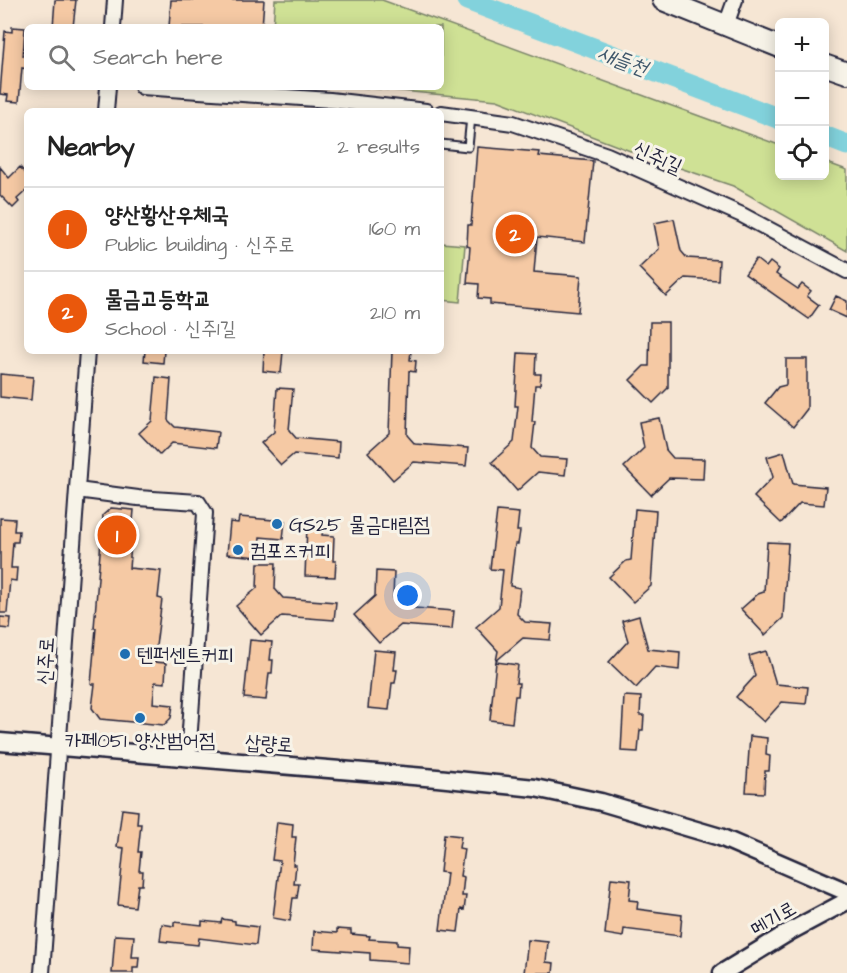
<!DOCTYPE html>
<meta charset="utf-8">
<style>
:root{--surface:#fff;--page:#f2f2f2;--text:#222;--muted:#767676;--line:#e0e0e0;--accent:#ea580c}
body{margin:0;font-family:"Architects Daughter","Poor Story",sans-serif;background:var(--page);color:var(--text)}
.controls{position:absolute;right:18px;top:18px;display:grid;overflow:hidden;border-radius:9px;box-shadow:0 3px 15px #0003}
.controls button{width:54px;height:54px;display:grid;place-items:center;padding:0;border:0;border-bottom:2px solid var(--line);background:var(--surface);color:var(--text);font:30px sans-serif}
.you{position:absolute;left:408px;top:596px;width:21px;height:21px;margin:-15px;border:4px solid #fff;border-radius:50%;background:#1a73e8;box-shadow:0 0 0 9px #1a73e833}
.badge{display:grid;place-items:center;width:39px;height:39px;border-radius:50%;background:var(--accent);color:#fff;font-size:20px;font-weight:700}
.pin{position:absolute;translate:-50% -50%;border:3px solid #fff;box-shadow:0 2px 6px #0006}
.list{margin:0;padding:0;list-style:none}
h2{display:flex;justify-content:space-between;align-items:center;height:78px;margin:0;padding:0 24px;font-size:26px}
h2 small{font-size:20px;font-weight:400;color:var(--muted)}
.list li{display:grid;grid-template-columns:39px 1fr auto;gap:18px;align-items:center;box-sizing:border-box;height:84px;padding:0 24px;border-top:2px solid var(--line)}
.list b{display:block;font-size:22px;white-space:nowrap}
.list p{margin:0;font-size:20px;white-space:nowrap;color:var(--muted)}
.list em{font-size:20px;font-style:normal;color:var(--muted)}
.icon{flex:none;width:33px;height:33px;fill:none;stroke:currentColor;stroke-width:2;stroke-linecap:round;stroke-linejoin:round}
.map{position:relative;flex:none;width:847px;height:973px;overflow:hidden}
.search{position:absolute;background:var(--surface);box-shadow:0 3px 15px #0003;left:24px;top:24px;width:420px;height:66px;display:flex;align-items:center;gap:15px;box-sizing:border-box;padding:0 21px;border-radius:9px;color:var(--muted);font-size:22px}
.panel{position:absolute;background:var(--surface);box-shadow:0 3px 15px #0003;left:24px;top:108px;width:420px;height:246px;border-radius:9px}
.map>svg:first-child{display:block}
.green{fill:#cfe195;stroke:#788268;stroke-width:1.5}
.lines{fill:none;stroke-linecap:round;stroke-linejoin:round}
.river{stroke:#82d2dc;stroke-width:21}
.building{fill:#f5c9a4;stroke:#22223b;stroke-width:1.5}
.service-casing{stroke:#22223b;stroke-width:11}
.minor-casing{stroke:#22223b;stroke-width:18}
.tertiary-casing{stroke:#22223b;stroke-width:21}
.secondary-casing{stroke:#22223b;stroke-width:24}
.service{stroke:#f7f3e8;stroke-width:7}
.minor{stroke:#f7f3e8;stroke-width:14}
.tertiary{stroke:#f7f3e8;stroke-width:16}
.secondary{stroke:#f7f3e8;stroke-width:20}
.poi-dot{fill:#1f6fb2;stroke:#f7f3e8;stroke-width:2}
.labels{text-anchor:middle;stroke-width:6;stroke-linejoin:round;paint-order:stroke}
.street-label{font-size:20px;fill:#22223b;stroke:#f7f3e8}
.poi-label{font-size:20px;fill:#22223b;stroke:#f7f3e8;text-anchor:start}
.water-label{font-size:21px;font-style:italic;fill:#3f576b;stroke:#f7f3e8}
</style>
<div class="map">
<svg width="847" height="973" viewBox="0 0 847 973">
<rect width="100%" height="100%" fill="#f6e6d4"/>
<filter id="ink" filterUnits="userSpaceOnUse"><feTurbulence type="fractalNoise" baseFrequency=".0167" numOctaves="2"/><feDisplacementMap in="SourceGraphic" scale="12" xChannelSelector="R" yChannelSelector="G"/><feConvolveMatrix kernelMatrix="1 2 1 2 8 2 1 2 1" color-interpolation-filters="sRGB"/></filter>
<g filter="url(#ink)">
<path class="green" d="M275,0H382L779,145L780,176H824L825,162L847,170V251L733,186L633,152L497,100L359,87H441V27H273Z
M441,243L465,245L460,302L441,300Z"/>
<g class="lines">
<path class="river" d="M467,0L780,119
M824,136L847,145"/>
</g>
<path class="building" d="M55,0H76L73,27H53Z
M171,0H264L262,27H169Z
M12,27L25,28L23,56L27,57V69L22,68L19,102L7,101L8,95L0,94L5,31L12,32Z
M477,147L540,152L539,156L593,161L585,242L537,237L534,272L581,276L578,312L490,304V299L478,298L479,284L467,283L470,247L467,246L468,225H471Z
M0,167L9,178L20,167L27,175V190L17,199L19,202L13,208L0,195Z
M674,219L681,251L687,258L719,260L718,280L685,278L666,296L639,268L659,249L654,223Z
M756,259L766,267L770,262L779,269L776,274L798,289L802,284L811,291L807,296L819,305L809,319L745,274Z
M836,296L847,301V318L829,310Z
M650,322H668V388L653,403L630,380L644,366H649Z
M145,351H164L163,363L144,361Z
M264,351H283L281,373L263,371Z
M392,351H411L410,360L416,361L415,372L409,371L407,435L415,444L468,448L466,466L414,462L393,480L368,452L389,433Z
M518,353L536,354L535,374H541L540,385H535L532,422H535L532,448L540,457L567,459L565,475L538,472L517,491L492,462L514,442L518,406H515Z
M786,359H807V409L793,427L765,403L778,387L786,385Z
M0,374L33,377L31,400L0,397Z
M156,377L171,379L168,420L175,427L218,432L216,448L172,443L160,455L139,433L152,421Z
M277,388L293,389L289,430L296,438L339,442L338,458L294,454L281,465L261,443L274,432Z
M659,418L666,450L673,458L704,459L703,479L669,478L651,495L624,467L644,448L639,422Z
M784,452L793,484L826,487L824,505L800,503L781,523L754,497L773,477L767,457Z
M111,508L134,510L129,568L161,571L158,598L162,599L154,662L166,663L165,683L155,682L153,703L173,705L171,718L164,725L100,719L92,708L95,684H91L96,628H94L103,515Z
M635,509L656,511L651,586L633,602L609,577L626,561L631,560Z
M497,511L519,513L517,531H520L518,544H515L510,586L520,588L517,614L525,622L552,624L550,640L523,638L496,661L498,651L476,627L499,607L503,570L490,569Z
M239,517L285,521L283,539L260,537L258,557L227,554L230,522L238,523Z
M0,518L15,519L14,531H19L18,542H13L11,568H17L16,581L10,580L7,613H0Z
M307,526L323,527L322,535L334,536L333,561H336L335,577L305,576Z
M767,542L788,543L783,618L765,635L741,609L758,594L764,592Z
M258,563H276L275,589L283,598L336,602L334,620L282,616L261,635L236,606L257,588Z
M376,571L394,572L393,598L401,607L454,611L452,629L401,625L379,643L354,615L375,596Z
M639,616L648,649L680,652L679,670L655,667L636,688L609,662L628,641L622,621Z
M0,617L11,618L10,629L0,628Z
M250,640L272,642L270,660H273L272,673H269L266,700L244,698Z
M374,650L396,652L394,670H397L395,683H392L389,710L368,708Z
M766,651L776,684L808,687L806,704L782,702L764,722L736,697L755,676L749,656Z
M496,662L518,665L516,683H519L518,696H515L512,723L490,720Z
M624,696L641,697L640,715H644L643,730H640L638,752L621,751Z
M750,736L767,738L766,755L770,756L769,771H765L764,793L746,792Z
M122,809L138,811L137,824H141L138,852H141L139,871H143L142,885H138L135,907L118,905L124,848L117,847Z
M277,822L293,824L292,837H296L293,865H296L294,884H299L297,898H293L290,921L273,918L280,861L272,860Z
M444,834L461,836L459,848L464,849L460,876L464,877L462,896H466L464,910L461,909L458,932L440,930L447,873L440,872Z
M611,878L631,880L629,900L638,901L637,909L682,915L680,936L624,929L623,937L605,934Z
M222,919L235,921V924L258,927L256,945L199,938L198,945L160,941L162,924L174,926V922L202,925V921L221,923Z
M337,929L351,930V934L370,936L369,939L397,941V945L409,946L408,963L370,960V953L313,949L314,931L337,933Z
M115,935L134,936L132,957H139L138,968H133V973H112Z
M528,940L548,942L546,962L554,963L553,973H524Z"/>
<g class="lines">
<defs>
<path id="service" d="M441,144L468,147L471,117"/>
<path id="minor" d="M726,25L735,0
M113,27L115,0
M142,87L330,100L426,111
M106,111L108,87
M441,113L513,123L607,155L742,215L847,271
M77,490L138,498L198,502L205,513L188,758
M42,973L87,351"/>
<path id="tertiary" d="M0,742L437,778L535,788L601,802L720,837L847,892
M722,973L789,932L847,901"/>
<path id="secondary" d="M663,0L780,47
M824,65L847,73"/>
</defs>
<use href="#service" class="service-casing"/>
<use href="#minor" class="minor-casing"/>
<use href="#tertiary" class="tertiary-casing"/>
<use href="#secondary" class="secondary-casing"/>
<use href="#service" class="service"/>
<use href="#minor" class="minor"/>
<use href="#tertiary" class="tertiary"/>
<use href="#secondary" class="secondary"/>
</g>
</g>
<g class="poi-dot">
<circle cx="277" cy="524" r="6"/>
<circle cx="238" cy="550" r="6"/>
<circle cx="125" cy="654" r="6"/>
<circle cx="140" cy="718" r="6"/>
</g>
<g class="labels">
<g class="street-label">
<text transform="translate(658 157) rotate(24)" y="7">신주1길</text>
<text transform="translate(45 661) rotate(-86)" y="7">신주로</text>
<text transform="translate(269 743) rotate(4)" y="7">삽량로</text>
<text transform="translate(773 918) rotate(-30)" y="7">메기로</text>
</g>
<g class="poi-label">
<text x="289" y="531">GS25 물금대림점</text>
<text x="250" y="557">컴포즈커피</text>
<text x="137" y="661">텐퍼센트커피</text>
<text x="140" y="747" text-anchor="middle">카페051 양산범어점</text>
</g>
<g class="water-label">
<text transform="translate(623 60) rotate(21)" y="7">새들천</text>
</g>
</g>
</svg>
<div class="controls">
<button>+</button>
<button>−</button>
<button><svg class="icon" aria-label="locate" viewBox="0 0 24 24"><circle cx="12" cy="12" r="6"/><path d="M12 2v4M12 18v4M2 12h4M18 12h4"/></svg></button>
</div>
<div class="you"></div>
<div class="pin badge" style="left:117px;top:535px">1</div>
<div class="pin badge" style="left:515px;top:234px">2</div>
<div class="search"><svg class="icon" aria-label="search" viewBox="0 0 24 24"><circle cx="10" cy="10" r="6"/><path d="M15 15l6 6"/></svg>Search here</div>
<section class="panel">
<h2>Nearby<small>2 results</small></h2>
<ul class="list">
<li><span class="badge">1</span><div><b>양산황산우체국</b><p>Public building · 신주로</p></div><em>160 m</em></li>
<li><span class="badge">2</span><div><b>물금고등학교</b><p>School · 신주1길</p></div><em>210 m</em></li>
</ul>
</section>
</div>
